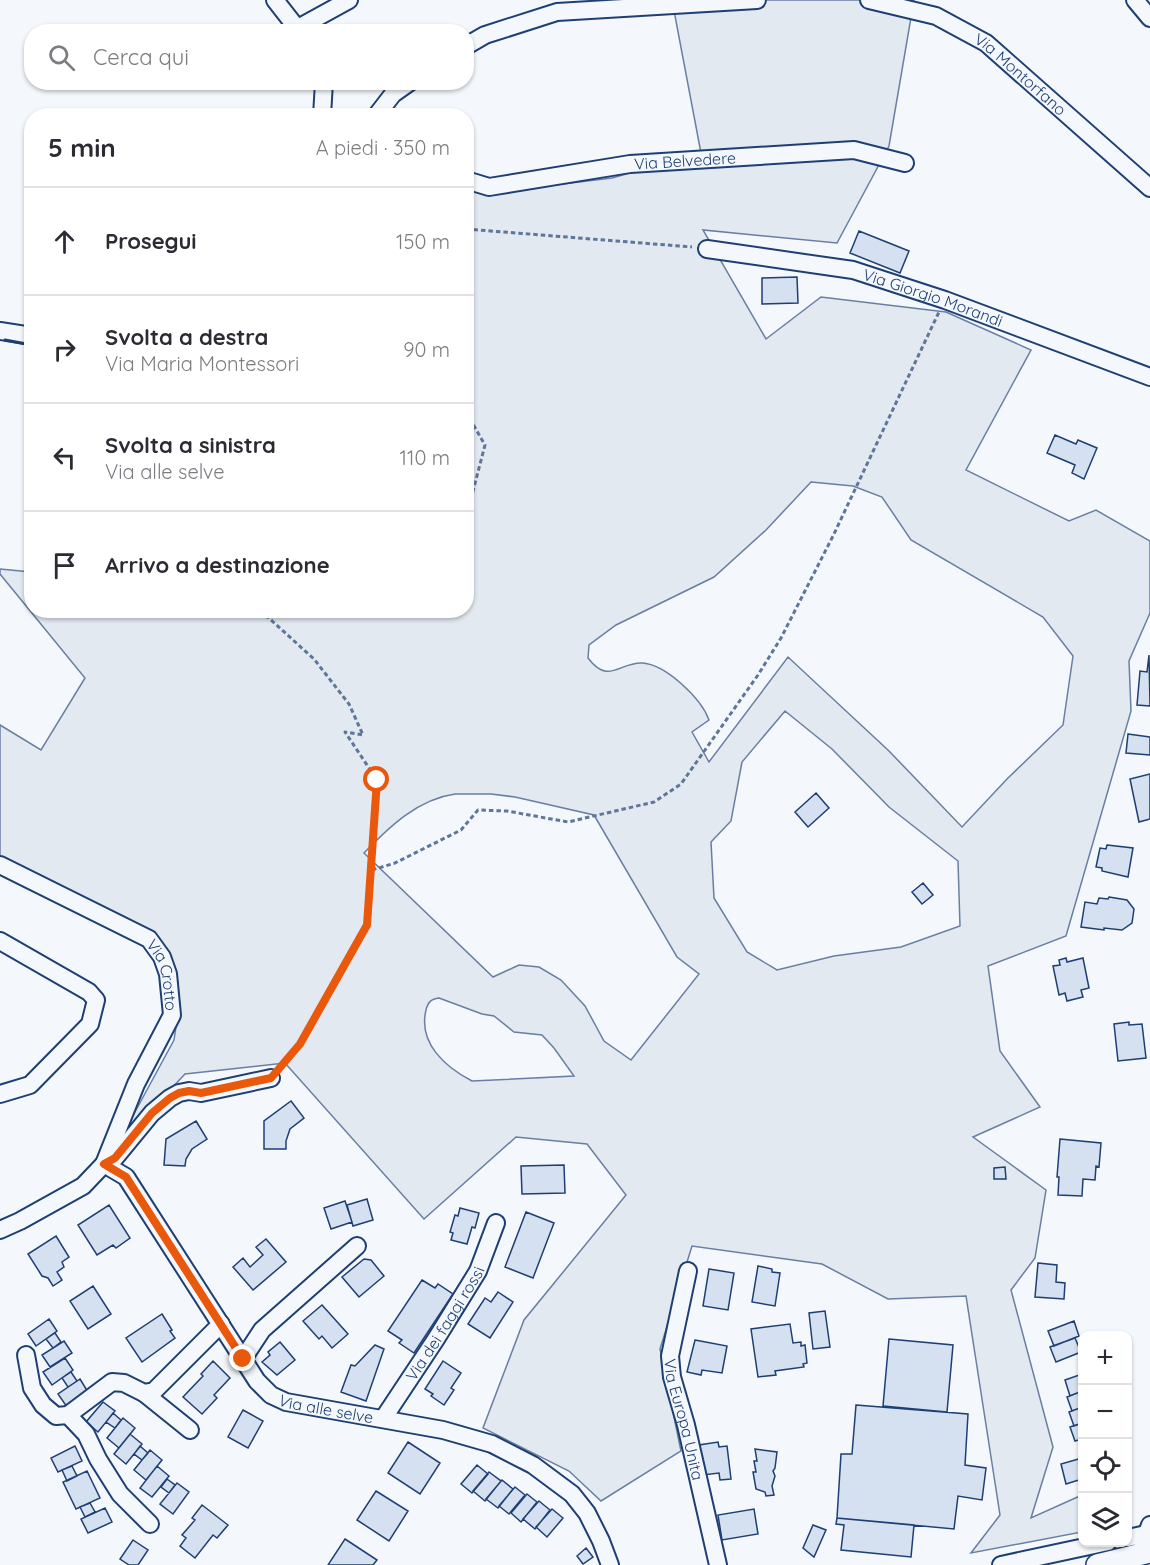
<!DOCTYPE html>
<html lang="it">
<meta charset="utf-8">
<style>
:root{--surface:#fff;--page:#f7f7f7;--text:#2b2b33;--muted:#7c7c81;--line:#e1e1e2}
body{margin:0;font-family:Quicksand,sans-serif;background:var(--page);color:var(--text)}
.controls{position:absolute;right:18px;bottom:18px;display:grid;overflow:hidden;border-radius:12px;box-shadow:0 2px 4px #0004}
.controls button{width:54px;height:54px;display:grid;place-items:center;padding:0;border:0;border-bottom:2px solid var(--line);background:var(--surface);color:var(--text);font:30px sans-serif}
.stop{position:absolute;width:18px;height:18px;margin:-14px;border:4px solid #ea580c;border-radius:50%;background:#fff}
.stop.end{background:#ea580c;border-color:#fff;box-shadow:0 2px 6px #0008}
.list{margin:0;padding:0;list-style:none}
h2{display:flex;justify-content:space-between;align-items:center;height:78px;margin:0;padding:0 24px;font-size:26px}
h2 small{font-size:20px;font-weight:400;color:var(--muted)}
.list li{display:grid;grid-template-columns:39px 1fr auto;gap:18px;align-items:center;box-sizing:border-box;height:108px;padding:0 24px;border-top:2px solid var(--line)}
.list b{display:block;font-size:22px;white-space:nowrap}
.list p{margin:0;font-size:20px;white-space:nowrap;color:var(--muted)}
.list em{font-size:20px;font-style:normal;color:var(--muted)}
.icon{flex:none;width:33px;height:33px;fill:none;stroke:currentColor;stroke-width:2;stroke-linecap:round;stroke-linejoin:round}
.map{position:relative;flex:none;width:1150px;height:1565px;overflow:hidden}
.search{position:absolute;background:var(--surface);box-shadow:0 2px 4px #0004;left:24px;top:24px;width:450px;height:66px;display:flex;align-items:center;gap:15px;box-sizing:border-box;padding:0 21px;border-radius:24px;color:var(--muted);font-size:22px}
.panel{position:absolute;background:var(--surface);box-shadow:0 2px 4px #0004;left:24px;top:108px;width:450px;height:510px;border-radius:24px}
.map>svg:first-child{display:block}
.green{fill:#e3e9f0;stroke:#687fa3;stroke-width:1.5;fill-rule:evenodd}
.building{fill:#d5e0f0;stroke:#1d3f73;stroke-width:1.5}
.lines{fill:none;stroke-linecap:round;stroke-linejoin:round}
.minor-casing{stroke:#1d3f73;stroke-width:20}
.major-casing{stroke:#1d3f73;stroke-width:24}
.path{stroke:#5e769c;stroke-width:3;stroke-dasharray:4.5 3;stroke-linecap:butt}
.minor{stroke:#f4f7fb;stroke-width:16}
.major{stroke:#f4f7fb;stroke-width:21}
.wall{stroke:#1d3f73;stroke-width:3}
.route{stroke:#ea580c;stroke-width:8}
.labels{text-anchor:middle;stroke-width:4.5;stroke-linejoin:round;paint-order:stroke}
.street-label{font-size:16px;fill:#1d3f73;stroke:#f4f7fb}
</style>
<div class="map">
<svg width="1150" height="1565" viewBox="0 0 1150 1565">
<rect width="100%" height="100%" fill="#f4f7fb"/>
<path class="green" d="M672,0H914L889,146L837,243L703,230L766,339L821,297L946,312L1031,350L966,470L1069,521L1096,510L1150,541V613L1129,661L1131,711L1066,936L988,966L1000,1051L1040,1107L973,1137L1046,1190L1035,1258L1011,1290L1053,1447L1031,1518L1082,1495V1532L971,1553L1000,1515L966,1296L888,1299L822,1264L692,1246L660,1349L681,1451L601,1501L569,1471L483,1428L524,1320L626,1195L587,1144L516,1137L424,1219L285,1063L185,1074L116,1147L174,1040L179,1007L178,982L170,967L141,928L0,857V725L41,750L85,678L0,574V569L31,572L32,610H466L467,180L546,186L612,178L701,153ZM811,482L853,486L882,497L911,540L1043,617L1073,656L1063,725L1007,779L962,827L889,751L788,657L709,762L692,732L709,720C701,698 666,665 643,663C620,661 609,686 588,658L589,645L616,625L714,577L766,530ZM785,711L832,749L889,807L958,861L960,926L901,947L834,956L777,970L747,952L714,898L711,842L731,821L742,762ZM455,794H491L515,797L594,815L677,957L699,974L631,1060L604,1041L585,1006L561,980L539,967L519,965L493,977L364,853C389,827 418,799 455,794ZM439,998L482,1014L494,1016L514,1032L542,1035L554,1048L574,1076L472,1081C445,1067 418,1043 426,1010C428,1002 431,999 439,998Z"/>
<path class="building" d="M859,231L909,251L900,273L850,253Z
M797,277L798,303L762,304V278Z
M1055,435L1076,444L1078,440L1097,448L1084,479L1072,473L1075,465L1047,453Z
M1149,655L1150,706L1137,705L1140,671L1147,672Z
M1128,734L1150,737V755L1126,753Z
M1150,774V819L1139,822L1130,779Z
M816,793L829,808L808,827L795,812Z
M1107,845L1133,848L1128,877L1102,871V868L1096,867L1100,848L1106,849Z
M923,883L933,895L922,904L912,892Z
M1109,897L1127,900L1134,909L1132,923L1122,930L1104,928V930L1081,927L1085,902L1097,904L1099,898L1108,899Z
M1066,958L1067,962L1083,958L1089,988L1081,990L1083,997L1067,1001L1065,993L1059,995L1053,966L1060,965L1059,960Z
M1129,1022V1025L1142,1024L1146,1058L1118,1061L1114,1024Z
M291,1101L304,1118L290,1129L286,1141V1149H264V1121Z
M196,1121L207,1139L192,1149L186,1159L185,1166L164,1165L166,1139Z
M1060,1139L1101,1143L1099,1167L1096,1166L1095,1180L1083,1179L1082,1196L1058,1195L1059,1177H1057Z
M564,1165L565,1193L522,1194L521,1166Z
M1005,1167L1006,1179H994V1168Z
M367,1199L373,1220L353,1226L347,1205Z
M345,1201L352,1222L331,1229L324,1208Z
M109,1205L130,1238L116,1248L113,1245L97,1255L78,1225Z
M460,1208L479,1213L475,1228L472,1227L467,1244L451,1240L453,1233L450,1232L455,1215L458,1216Z
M526,1212L554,1223L533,1278L505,1267Z
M56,1236L69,1257L62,1262L64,1267L57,1272L62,1280L53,1286L48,1278L42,1276L28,1254Z
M266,1239L286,1262L253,1290L233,1267L243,1258L250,1267L263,1255L256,1247Z
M364,1259L371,1260L384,1276L359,1297L342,1277Z
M1038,1263L1057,1265L1056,1282L1065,1283L1064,1299L1035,1297Z
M758,1266L772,1269V1272L780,1273L775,1306L752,1302Z
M709,1269L734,1273L728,1310L703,1306Z
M422,1280L435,1288L438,1284L453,1294L414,1353L399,1343L402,1340L388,1331Z
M93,1286L111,1314L88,1329L70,1301Z
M498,1292L513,1302L490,1338L468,1324L485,1298L491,1302Z
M322,1305L348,1334L332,1348L322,1336L319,1339L303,1321Z
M825,1311L830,1347L813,1349L809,1313Z
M162,1314L172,1330L170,1331L175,1338L142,1362L126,1338Z
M49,1319L57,1331L36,1346L28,1334Z
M1074,1321L1079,1336L1054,1346L1048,1331Z
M790,1324L793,1343L801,1342V1346L805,1345L807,1363L803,1364L804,1367L775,1371L776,1375L758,1377L751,1329Z
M55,1333L61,1342L53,1348L46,1339Z
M1075,1338L1081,1352L1056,1362L1050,1347Z
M889,1339L953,1345L947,1412L883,1406Z
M695,1340L727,1346L722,1373L702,1370L701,1375L687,1372Z
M64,1341L72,1353L50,1367L42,1355Z
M280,1342L295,1360L277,1375L262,1362L270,1355L268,1352Z
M375,1345L384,1349L366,1401L341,1392L351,1365L355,1366Z
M65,1358L73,1370L52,1385L43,1372Z
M213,1361L230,1378L214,1395L217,1398L202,1414L183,1397L203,1376L201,1374Z
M443,1361L461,1373L451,1388L454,1390L444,1405L431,1396L433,1394L425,1389Z
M71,1372L77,1381L68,1387L62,1378Z
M1082,1374V1391L1070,1396L1065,1380Z
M80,1379L88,1392L67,1407L58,1394Z
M1082,1391V1407L1072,1411L1067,1397Z
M103,1402L115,1411L98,1432L86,1422Z
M856,1405L968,1414L965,1465L986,1468L982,1500L958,1496L954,1529L837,1518L841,1454H852Z
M1082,1407V1423L1074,1426L1069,1412Z
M243,1410L263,1421L248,1448L228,1437Z
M113,1413L121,1420L115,1428L106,1422Z
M123,1418L135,1428L119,1448L107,1438Z
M1082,1423V1439L1075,1441L1070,1427Z
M130,1434L142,1444L126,1464L114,1454Z
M408,1442L440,1463L420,1494L388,1473Z
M718,1442L719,1447L727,1446L731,1479L720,1480L719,1473L703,1475L699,1445Z
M75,1446L82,1461L58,1472L51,1458Z
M140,1446L148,1453L142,1460L134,1454Z
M755,1449L777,1452L775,1468L773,1471L775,1476L772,1486L774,1495L766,1496L765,1492L756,1489L753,1472H756L754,1461H757Z
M150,1450L162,1460L146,1480L134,1470Z
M1082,1458V1479L1066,1484L1061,1464Z
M477,1465L488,1474L472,1493L461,1484Z
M72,1466L77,1476L67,1481L62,1470Z
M157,1466L169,1476L152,1497L140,1488Z
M87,1471L100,1498L76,1509L63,1482Z
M489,1472L501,1481L485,1501L473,1491Z
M167,1479L175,1485L169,1493L161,1487Z
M502,1480L513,1489L498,1508L486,1499Z
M177,1483L189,1492L173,1514L160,1504Z
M515,1487L525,1495L509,1514L499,1506Z
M376,1491L408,1511L389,1541L357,1520Z
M527,1494L537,1502L521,1522L511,1513Z
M539,1501L550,1510L535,1529L523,1519Z
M90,1503L95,1512L85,1517L80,1507Z
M202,1505L228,1525L217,1538L213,1535L195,1558L180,1546L186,1538L182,1535L195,1520L192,1518Z
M105,1508L112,1522L88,1533L81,1519Z
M552,1509L563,1518L547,1537L536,1527Z
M754,1509L758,1534L722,1540L718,1515Z
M837,1518L914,1525L911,1557L841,1550L844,1525L836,1524Z
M813,1525L826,1530L814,1557L803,1548Z
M345,1539L377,1560L373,1565H328Z
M133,1540L148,1550L138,1565H129L120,1559Z
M586,1548L593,1557L583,1564L577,1556Z"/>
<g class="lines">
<defs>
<g id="minor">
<path d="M275,0L300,32"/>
<path id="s1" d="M869,0L936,16L986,43L1150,188"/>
<path d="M1135,0L1150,18"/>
<path d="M298,28L349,0"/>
<path d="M466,46L485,35L557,12L757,0"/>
<path d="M322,116L324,82"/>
<path d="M376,116L393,94L410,82"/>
<path id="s2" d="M466,180L489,187L630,164L854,150L905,163"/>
<path id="s3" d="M707,249L853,270L945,300L1150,377"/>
<path d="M0,331L32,336"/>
<path id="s4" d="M0,865L149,939L162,957L168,974L172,1015L136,1084L104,1164"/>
<path d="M0,941L89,992L96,1000L90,1024L30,1085L0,1094"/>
<path id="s5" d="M104,1164L126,1177L257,1381L271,1395L286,1402L443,1430L492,1444L533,1465L572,1494L587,1513L601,1541L610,1565"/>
<path d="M0,1230L20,1221L83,1186L104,1164L115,1158L152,1113L170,1098L179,1093L189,1091L201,1093L271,1078"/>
<path id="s6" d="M688,1271L670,1356L672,1377L686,1425L718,1565"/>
<path d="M26,1355L32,1388L43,1405L56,1416L68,1415L112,1382L124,1383L144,1393L154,1391L221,1324"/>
<path d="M243,1359L262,1330L357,1246"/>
<path d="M144,1393L190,1430"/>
<path d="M68,1415L86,1434L98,1459L120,1494L150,1524"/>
<path id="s7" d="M383,1419L436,1339L478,1271L496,1223"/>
<path d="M1128,1538L1146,1534"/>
<path d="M1144,1553L1143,1545L1150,1525"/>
<path d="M1001,1565L1108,1542"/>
</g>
<path id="major" d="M1097,1565L1150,1552"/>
</defs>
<use href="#minor" class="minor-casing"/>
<use href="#major" class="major-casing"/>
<path class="path" d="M466,229L692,247
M466,412L485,445L466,518
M260,610L314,659L349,704L363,735L345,732L377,780L367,925L300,1044L279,1068
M276,610L283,613L287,610
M372,870L395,863L461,830L478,810L507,811L568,822L654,802L681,784L758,675L781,638L833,536L939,312"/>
<use href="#minor" class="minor"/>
<use href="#major" class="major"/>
<path class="wall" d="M5,340L32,345"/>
</g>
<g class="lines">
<path class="route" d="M243,1359L126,1177L104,1164L115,1158L152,1113L170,1098L179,1093L189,1091L201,1093L271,1078L300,1044L367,925L377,780"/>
</g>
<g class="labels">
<g class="street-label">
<text dy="6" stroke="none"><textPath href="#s1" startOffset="172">Via Montorfano</textPath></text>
<text dy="6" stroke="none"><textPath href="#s2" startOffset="222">Via Belvedere</textPath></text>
<text dy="6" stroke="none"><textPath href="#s3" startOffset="232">Via Giorgio Morandi</textPath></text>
<text dy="6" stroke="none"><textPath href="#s4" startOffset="206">Via Crotto</textPath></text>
<text dy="6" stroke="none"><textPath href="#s7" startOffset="114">Via dei faggi rossi</textPath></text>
<text dy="6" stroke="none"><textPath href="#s5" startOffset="345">Via alle selve</textPath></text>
<text dy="6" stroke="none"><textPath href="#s6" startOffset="152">Via Europa Unita</textPath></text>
</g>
</g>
</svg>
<div class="controls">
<button>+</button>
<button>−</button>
<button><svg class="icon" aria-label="locate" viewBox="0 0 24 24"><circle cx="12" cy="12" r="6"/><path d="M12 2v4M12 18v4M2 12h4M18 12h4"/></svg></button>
<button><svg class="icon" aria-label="layers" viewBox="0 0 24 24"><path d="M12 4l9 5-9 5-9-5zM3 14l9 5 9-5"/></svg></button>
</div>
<div class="stop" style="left:377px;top:780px"></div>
<div class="stop end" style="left:243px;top:1359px"></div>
<div class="search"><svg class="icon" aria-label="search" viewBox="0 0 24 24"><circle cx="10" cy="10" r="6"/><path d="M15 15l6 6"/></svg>Cerca qui</div>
<section class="panel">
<h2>5 min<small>A piedi · 350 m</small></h2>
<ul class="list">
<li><svg class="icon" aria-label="ahead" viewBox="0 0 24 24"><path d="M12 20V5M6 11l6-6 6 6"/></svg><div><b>Prosegui</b></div><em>150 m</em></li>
<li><svg class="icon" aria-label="right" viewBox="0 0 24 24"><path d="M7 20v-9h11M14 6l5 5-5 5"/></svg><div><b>Svolta a destra</b><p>Via Maria Montessori</p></div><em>90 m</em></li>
<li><svg class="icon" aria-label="left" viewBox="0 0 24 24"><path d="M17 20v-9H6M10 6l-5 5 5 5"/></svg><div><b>Svolta a sinistra</b><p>Via alle selve</p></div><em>110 m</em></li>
<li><svg class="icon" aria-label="arrive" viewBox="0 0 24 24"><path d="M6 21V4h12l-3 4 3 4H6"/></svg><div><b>Arrivo a destinazione</b></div></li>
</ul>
</section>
</div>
